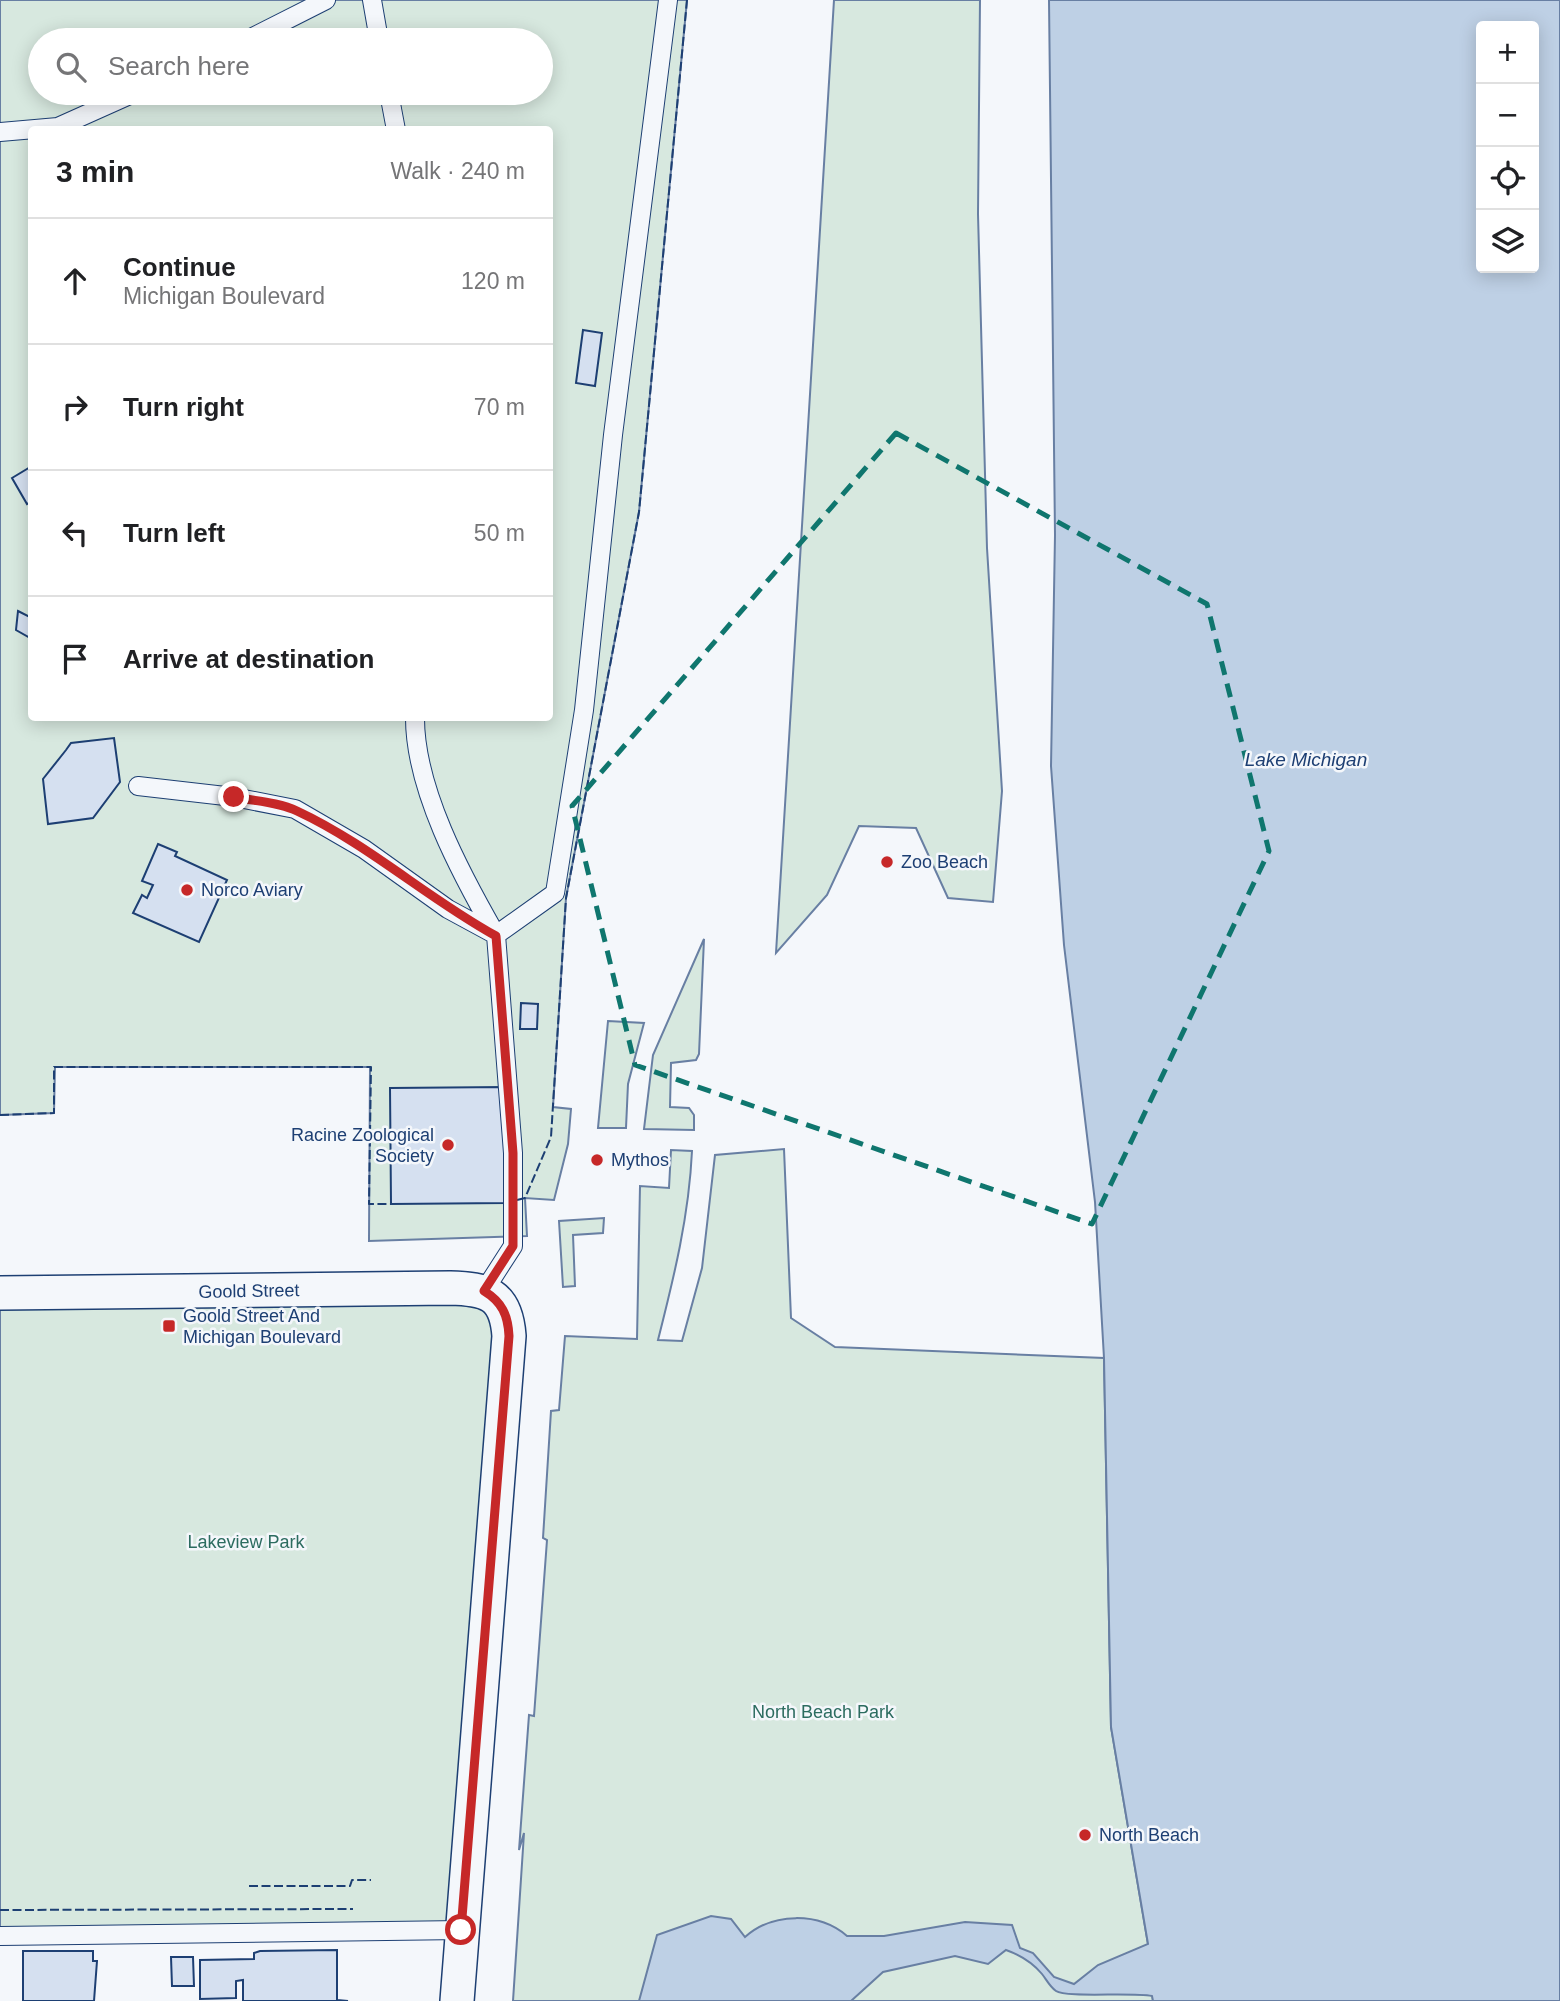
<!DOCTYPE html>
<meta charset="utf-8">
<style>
:root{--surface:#fff;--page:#f6f6f6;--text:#202124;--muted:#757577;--line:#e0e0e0}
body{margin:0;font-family:Arial,sans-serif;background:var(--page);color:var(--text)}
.controls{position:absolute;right:21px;top:21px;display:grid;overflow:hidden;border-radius:7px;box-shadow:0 4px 18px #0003}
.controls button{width:63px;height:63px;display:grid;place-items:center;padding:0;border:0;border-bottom:2px solid var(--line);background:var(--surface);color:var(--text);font:35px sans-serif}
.stop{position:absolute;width:21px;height:21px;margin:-16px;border:5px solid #c62828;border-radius:50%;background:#fff}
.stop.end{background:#c62828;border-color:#fff;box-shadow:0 2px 7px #0008}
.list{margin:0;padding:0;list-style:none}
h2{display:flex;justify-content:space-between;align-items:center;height:91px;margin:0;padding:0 28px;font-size:30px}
h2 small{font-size:23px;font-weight:400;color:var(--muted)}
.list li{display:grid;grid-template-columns:46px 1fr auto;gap:21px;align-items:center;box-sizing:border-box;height:126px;padding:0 28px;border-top:2px solid var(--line)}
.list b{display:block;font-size:26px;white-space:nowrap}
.list p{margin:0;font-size:23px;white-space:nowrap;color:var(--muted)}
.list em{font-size:23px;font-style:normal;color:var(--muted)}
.icon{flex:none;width:38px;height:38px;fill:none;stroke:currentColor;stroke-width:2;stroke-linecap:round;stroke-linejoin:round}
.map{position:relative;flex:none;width:1560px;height:2001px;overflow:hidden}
.search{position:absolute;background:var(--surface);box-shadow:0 4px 18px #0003;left:28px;top:28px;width:525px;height:77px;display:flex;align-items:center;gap:18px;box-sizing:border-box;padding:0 24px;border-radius:38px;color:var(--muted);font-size:26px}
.panel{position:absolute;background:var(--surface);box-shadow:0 4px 18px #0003;left:28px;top:126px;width:525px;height:595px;border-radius:7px}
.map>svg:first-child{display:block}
.green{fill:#d7e8df;stroke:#687fa3;stroke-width:2;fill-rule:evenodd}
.water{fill:#bed0e5;stroke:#687fa3;stroke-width:2;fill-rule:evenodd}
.building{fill:#d5e0f0;stroke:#1d3f73;stroke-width:2}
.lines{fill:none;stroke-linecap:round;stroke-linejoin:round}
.lane-casing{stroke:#1d3f73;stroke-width:20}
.street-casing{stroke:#1d3f73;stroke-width:36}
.lane{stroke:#f4f7fb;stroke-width:18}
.street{stroke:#f4f7fb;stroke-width:33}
.fence{stroke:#1d3f73;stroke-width:2;stroke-dasharray:9 3.5;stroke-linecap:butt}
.route{stroke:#c62828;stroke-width:9}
.marked{fill:none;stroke:#0f766e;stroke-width:5;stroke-dasharray:14 9;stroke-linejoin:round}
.poi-dot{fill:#c62828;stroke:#f4f7fb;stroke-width:2.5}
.labels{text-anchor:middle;stroke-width:5;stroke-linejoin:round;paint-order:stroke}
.poi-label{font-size:18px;fill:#1d3f73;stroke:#f4f7fb;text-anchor:start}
.street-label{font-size:18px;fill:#1d3f73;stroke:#f4f7fb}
.park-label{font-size:18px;fill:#2c6c60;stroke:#f4f7fb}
.water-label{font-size:19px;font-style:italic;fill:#1d3f73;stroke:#f4f7fb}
</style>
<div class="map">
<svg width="1560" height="2001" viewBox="0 0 1560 2001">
<rect width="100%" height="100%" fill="#f4f7fb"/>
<path class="green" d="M0,0H687L639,512L566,898L553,1107L571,1109L568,1144L554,1200L525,1198L527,1236L369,1241L370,1067H55L54,1113L0,1115ZM40,40H541V93H40ZM32,130H550V718H32Z
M834,0H980L978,214L987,548L1002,791L993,902L948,898L916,828L859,826L827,895L776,953Z
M704,939L699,1054L696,1060L671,1063L670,1107L689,1108L694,1115V1130L644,1129L653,1055Z
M608,1021L644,1023L628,1084L626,1128H598Z
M784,1149L791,1318L835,1347L1104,1358L1111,1727L1148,1944L1153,2001H513L524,1833L519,1850L529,1715L534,1716L547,1540L543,1538L551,1411L559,1410L565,1336L637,1339L640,1186L669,1188L671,1150L692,1151C689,1216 674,1277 658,1340L682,1341L702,1268L715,1155Z
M604,1218L603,1233L573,1235L575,1286L563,1287L559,1221Z
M0,1293L496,1298L462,1930L0,1935Z"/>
<path class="water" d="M1049,0H1560V2001H1153L1152,1996C1131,1992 1066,1998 1056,1991C1050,1987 1046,1979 1042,1974C1032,1962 1020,1955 1006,1950L988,1964L955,1956L883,1972L851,2001H639L657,1935L711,1916L731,1919L745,1937C773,1912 819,1912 847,1936H884L965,1922L1012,1925L1020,1948L1033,1953L1054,1977L1074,1984L1098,1965L1148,1944L1111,1727L1104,1358L1095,1202L1064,945L1051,766L1055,535ZM1481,26H1534V268H1481Z"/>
<path class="building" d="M583,330L602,333L595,386L576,383Z
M32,466V501L27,504L12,478Z
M18,611L32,618V639L16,630Z
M114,738L120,782L93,818L48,824L43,779L66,750L71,743Z
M158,844L177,852L175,856L227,880L199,942L133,913L142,895L147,898L153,885L142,881Z
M521,1003L538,1004L537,1029H520Z
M505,1087L506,1203L391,1204L390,1088Z
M337,1950V2000L348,2001H243V1980L236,1981V1998L200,1999V1960L254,1959V1953L260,1951Z
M23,1951H93V1961H97L94,2001H23Z
M171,1957H193L194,1986H172Z"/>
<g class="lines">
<defs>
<path id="lane" d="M372,0L379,40
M247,40L326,0
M389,93L396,130
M0,132L58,127L134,93
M415,718C415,789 461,874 496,935L555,893L584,710L613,435L668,0
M138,786L234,797L295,809L364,849L448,909L496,935L513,1153V1246L484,1291
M0,1936L462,1930"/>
<path id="street" d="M0,1293L450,1288C487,1289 506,1294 509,1336L457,2001"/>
</defs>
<use href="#lane" class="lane-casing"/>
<use href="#street" class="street-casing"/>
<use href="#lane" class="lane"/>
<use href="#street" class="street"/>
<path class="fence" d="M0,1115L54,1113V1067H371L369,1204H391
M517,1200L525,1198L551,1137L566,898L639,512L687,0
M249,1886H350L352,1880H371
M0,1910L353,1909"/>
</g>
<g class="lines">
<path class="route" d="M234,797C254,801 278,802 297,811C368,844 427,898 496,936L513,1153V1246L484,1291C502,1302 508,1315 509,1336L461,1930"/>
</g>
<path class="marked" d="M896,433L1207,604L1269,851L1092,1224L635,1065L572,806Z"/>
<g class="poi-dot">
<circle cx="887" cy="862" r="7"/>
<circle cx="187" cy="890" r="7"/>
<circle cx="448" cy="1145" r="7"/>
<circle cx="597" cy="1160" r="7"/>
<rect x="162" y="1319" width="14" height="14" rx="3.5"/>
<circle cx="1085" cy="1835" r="7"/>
</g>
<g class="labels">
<g class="poi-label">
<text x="901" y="868">Zoo Beach</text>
<text x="201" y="896">Norco Aviary</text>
<text x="434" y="1141" text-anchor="end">Racine Zoological<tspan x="434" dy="21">Society</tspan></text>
<text x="611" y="1166">Mythos</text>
<text x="183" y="1322">Goold Street And<tspan x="183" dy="21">Michigan Boulevard</tspan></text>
<text x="1099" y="1841">North Beach</text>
</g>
<g class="street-label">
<text transform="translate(249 1291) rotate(-1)" y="6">Goold Street</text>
</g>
<g class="park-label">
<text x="246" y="1548">Lakeview Park</text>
<text x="823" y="1718">North Beach Park</text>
</g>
<g class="water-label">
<text x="1306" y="766">Lake Michigan</text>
</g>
</g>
</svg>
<div class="controls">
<button>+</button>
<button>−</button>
<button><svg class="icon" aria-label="locate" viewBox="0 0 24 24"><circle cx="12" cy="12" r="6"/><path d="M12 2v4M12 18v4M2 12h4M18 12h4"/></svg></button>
<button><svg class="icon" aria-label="layers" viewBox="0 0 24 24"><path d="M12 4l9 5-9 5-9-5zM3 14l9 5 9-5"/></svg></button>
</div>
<div class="stop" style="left:461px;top:1930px"></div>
<div class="stop end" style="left:234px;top:797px"></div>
<div class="search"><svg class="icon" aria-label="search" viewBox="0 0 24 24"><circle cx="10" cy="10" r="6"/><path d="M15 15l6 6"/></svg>Search here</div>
<section class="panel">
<h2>3 min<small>Walk · 240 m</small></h2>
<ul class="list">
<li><svg class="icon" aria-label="ahead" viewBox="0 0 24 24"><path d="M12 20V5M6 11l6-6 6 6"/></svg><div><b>Continue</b><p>Michigan Boulevard</p></div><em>120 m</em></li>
<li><svg class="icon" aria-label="right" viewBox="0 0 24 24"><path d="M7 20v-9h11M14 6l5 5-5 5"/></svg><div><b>Turn right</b></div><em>70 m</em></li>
<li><svg class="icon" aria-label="left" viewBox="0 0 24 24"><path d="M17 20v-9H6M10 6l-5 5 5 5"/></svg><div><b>Turn left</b></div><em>50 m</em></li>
<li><svg class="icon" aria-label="arrive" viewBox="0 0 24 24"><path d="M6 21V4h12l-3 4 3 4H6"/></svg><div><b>Arrive at destination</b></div></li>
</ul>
</section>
</div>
